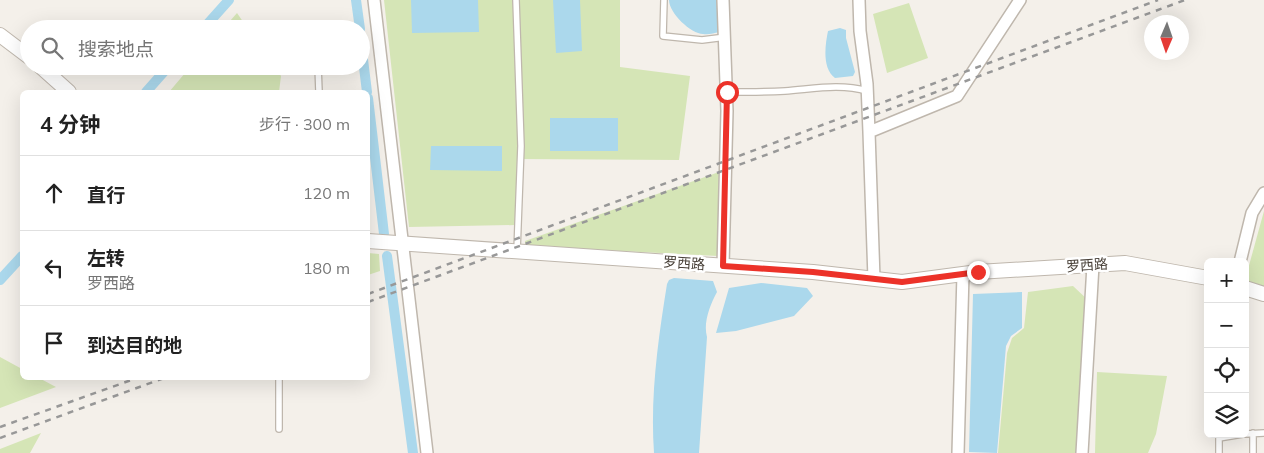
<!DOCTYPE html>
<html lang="zh">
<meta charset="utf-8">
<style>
:root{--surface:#fff;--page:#f6f6f6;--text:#222;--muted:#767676;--line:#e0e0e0}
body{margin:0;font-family:Mulish,"Noto Sans SC",sans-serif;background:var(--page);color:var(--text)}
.controls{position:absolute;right:15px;bottom:15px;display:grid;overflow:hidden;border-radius:8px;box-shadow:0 5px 20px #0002}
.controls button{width:45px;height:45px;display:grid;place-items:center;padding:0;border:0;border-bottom:1px solid var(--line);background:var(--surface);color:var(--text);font:25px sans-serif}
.compass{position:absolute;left:1144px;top:15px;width:45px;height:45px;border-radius:50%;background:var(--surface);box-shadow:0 5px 20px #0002;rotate:182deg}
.stop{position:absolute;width:15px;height:15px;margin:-11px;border:4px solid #ec3229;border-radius:50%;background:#fff}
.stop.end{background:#ec3229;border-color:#fff;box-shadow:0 1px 5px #0008}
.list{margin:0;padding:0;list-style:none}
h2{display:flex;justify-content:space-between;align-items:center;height:65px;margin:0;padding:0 20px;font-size:21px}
h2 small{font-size:16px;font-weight:400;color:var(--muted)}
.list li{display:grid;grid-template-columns:32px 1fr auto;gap:15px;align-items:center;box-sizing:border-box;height:75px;padding:0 20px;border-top:1px solid var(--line)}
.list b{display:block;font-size:19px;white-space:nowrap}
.list p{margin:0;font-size:16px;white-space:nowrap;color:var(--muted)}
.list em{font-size:16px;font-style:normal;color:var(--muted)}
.icon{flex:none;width:28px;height:28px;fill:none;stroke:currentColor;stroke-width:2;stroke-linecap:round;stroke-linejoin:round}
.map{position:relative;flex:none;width:1264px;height:453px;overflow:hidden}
.search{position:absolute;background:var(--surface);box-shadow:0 5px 20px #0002;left:20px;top:20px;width:350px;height:55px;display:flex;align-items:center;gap:12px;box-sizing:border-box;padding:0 18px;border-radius:28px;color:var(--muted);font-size:19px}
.panel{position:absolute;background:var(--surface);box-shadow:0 5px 20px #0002;left:20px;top:90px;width:350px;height:290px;border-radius:8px}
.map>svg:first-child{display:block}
.green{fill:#d5e5b6}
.water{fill:#abd8ec}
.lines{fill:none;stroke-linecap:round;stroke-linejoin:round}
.canal{stroke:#abd8ec;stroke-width:10}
.service-casing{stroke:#bfb7ad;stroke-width:8}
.minor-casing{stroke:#bfb7ad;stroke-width:14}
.tertiary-casing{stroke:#bfb7ad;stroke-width:16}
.service{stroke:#fff;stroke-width:5.5}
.minor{stroke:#fff;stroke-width:11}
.tertiary{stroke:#fff;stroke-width:14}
.rail{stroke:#989898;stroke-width:2.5;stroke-dasharray:6 6;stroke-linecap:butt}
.route{stroke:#ec3229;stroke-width:6}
.labels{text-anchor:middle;stroke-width:5;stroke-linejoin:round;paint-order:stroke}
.street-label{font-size:14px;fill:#484038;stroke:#fff}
</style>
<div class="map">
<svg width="1264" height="453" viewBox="0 0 1264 453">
<rect width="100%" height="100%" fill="#f4f0ea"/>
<path class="green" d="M384,0H620V67L690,76L679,160L517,159L515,225L409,227Z
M909,3L928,58L887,73L873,14Z
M237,13L248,29H223Z
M191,66H274L281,76L279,92H169Z
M719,172L718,256L525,246V241Z
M1264,211V290L1245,284V280Z
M368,253L379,254L380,271L368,275Z
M1073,286L1089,301L1079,453H998L1007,353L1012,338L1024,328L1028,292Z
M0,357L22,369V378H39L56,387L0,408Z
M1097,372L1167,376L1156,434L1148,453H1095Z
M41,433L30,453H0V449Z"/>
<path class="water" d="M411,0H478L479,32L412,33Z
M553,0H580L582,51L556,53Z
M669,0H719V32C714,33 709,35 703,34C691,34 669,13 669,0Z
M840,28L846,30V38L855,72L853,76L835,78C822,68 825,46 828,31Z
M550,118H618V151H550Z
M431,146H502V171L430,170Z
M674,278L713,281L717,292C710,305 703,323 707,337L699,453H654C650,397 658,340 667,284L669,280Z
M761,283L807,288L813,296L794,316L736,331L716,333L729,288Z
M1022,292V328L1011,336L1006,346L997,453L969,452L973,294Z"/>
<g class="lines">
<path class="canal" d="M356,0L360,29
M203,29L229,0
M361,43L367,92
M146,92L169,66
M368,98L384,234
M387,256L413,453
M0,280L22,256"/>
<defs>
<path id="service" d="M516,0L521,146L517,251
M664,0L663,36L702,40L726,37
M318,66L319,92
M727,92C746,92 766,92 785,91C813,89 840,83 867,91
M279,429V378
M1253,433V453
M1245,434L1264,433
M1219,453V438L1243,434"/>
<path id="minor" d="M374,0L427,453
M859,0L860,31L867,84L869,132
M1240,262L1252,213L1264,193
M723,266L727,111L723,0
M874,279L869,132L957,96L1020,0
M958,453L963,274
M1082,453L1093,265"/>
<path id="tertiary" d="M0,35L29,57
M40,66L69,92
M368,241L813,272L902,282L978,272L1125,263L1208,278
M1245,288L1264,294"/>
</defs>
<use href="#service" class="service-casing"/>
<use href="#minor" class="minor-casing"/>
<use href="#tertiary" class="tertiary-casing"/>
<use href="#service" class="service"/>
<use href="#minor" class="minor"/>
<use href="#tertiary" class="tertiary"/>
<path class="rail" d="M368,294L1158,0
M368,302L1185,0
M0,427L137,378
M0,438L164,378"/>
</g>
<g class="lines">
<path class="route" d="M727,92L723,266L813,272L902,282L978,272"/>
</g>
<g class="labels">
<g class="street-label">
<text transform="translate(684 263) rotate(4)" y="5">罗西路</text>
<text transform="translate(1087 265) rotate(-4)" y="5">罗西路</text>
</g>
</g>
</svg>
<div class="controls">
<button>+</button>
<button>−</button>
<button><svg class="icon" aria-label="locate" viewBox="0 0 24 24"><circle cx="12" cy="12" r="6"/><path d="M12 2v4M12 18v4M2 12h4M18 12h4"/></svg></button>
<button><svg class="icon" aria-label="layers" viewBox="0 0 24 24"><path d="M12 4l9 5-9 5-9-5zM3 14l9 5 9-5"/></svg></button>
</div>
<svg class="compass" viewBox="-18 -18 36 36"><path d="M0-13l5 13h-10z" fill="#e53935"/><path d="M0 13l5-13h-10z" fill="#767676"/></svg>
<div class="stop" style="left:727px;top:92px"></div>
<div class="stop end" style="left:978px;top:272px"></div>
<div class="search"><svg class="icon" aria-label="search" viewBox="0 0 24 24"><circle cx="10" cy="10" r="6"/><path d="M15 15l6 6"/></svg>搜索地点</div>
<section class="panel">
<h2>4 分钟<small>步行 · 300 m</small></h2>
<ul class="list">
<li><svg class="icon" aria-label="ahead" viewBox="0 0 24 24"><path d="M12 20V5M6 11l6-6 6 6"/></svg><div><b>直行</b></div><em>120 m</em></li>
<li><svg class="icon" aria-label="left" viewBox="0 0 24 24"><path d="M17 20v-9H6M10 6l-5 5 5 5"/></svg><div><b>左转</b><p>罗西路</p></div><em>180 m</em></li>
<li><svg class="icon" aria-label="arrive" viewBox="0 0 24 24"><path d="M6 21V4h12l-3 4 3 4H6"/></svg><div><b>到达目的地</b></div></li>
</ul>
</section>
</div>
